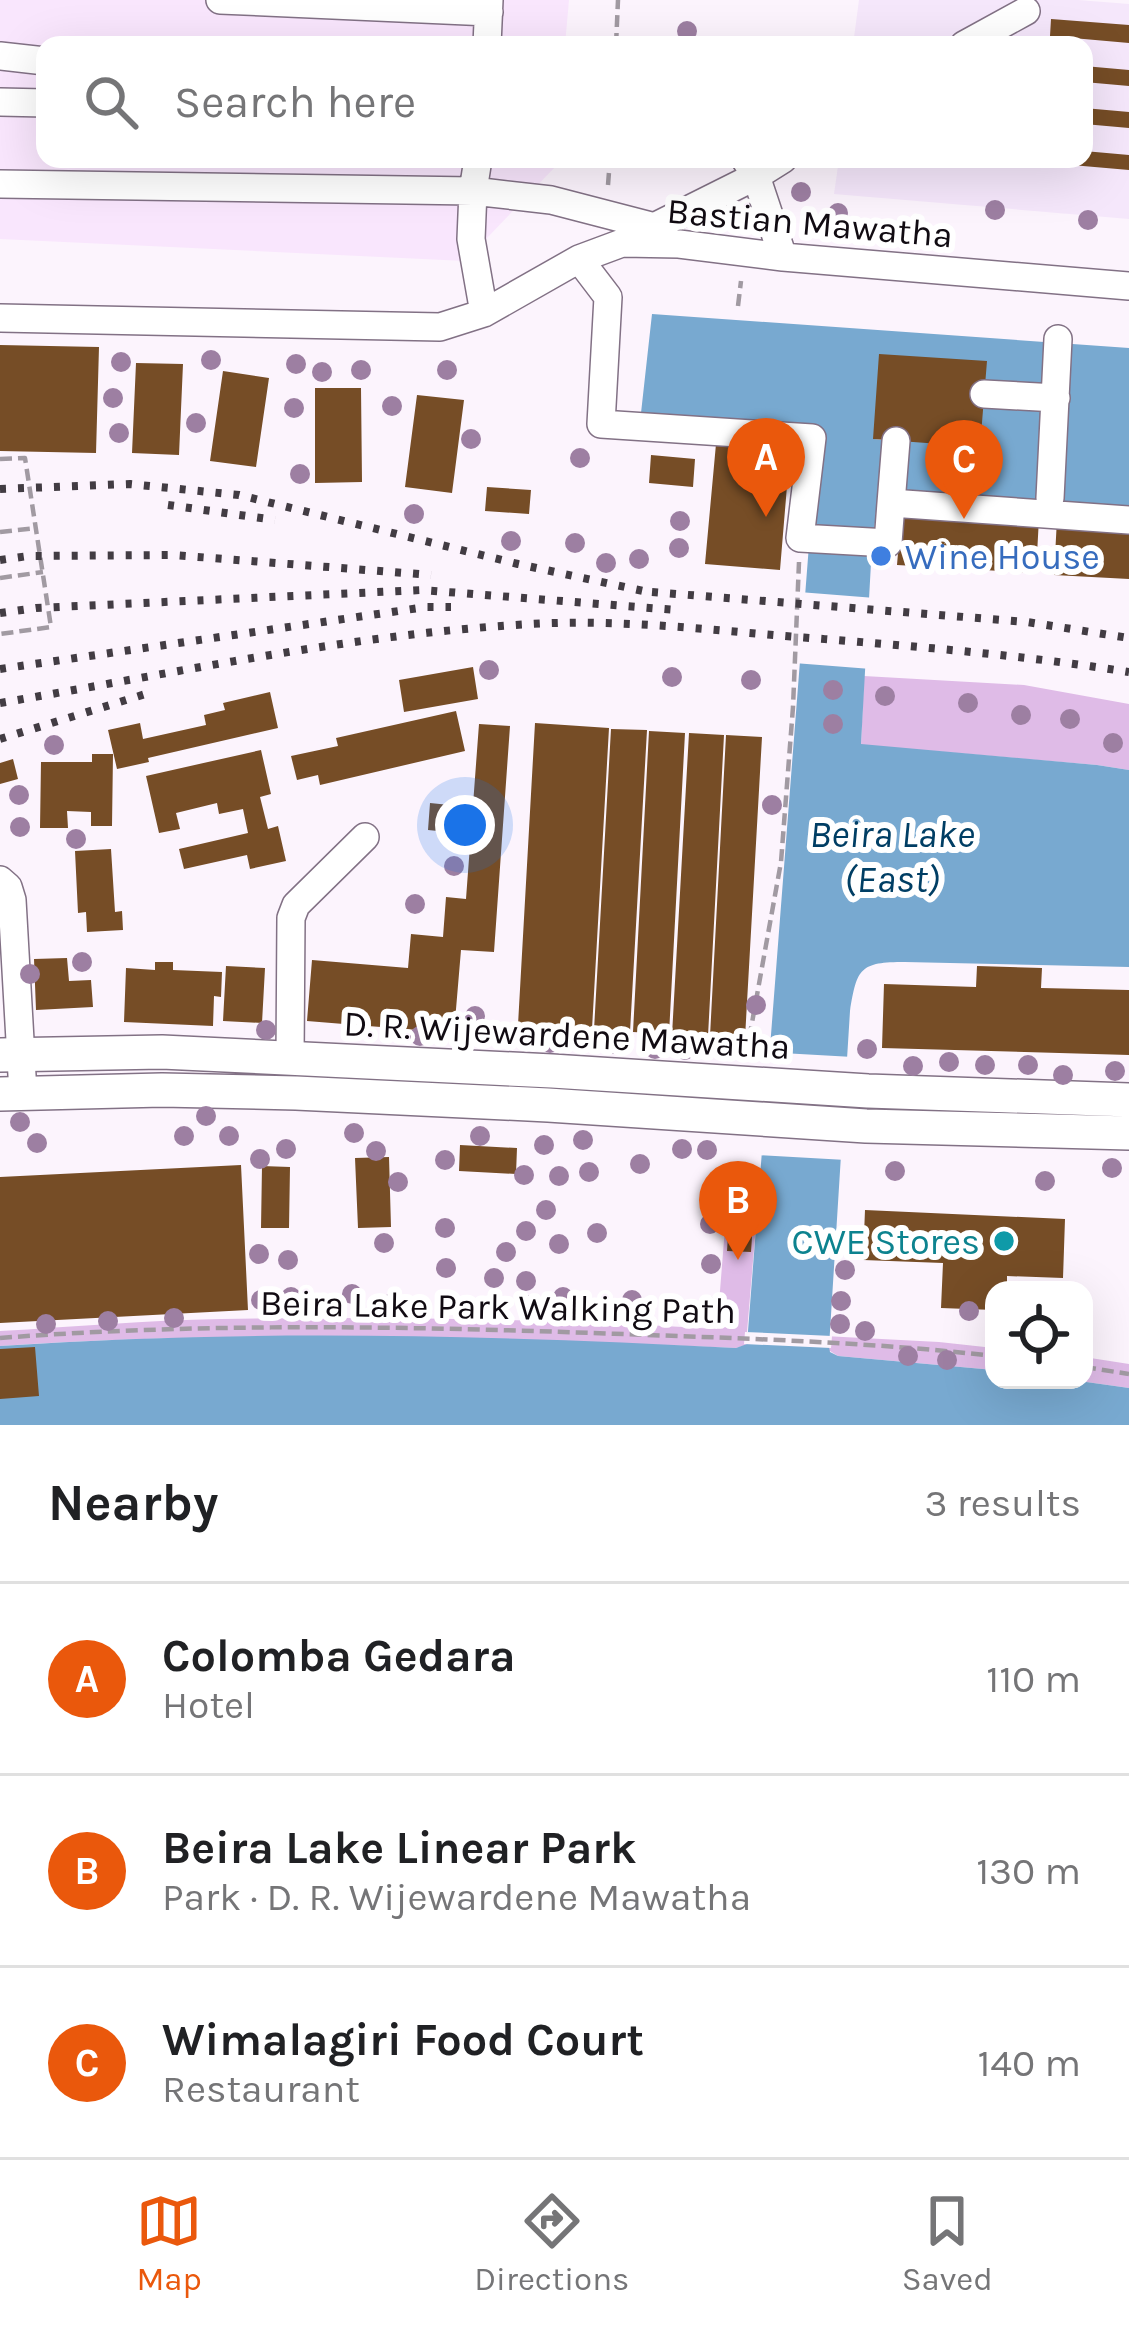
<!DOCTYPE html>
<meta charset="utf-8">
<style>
:root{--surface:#fff;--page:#f6f6f6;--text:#202124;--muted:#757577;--line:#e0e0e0;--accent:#ea580c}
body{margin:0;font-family:Karla,sans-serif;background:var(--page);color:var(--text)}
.controls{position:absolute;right:36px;bottom:36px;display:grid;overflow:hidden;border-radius:24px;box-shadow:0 12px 48px #0002}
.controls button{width:108px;height:108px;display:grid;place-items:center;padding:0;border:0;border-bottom:3px solid var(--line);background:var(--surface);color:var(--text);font:60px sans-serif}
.you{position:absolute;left:465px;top:825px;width:42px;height:42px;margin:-30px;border:9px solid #fff;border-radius:50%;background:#1a73e8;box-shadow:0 0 0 18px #1a73e833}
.badge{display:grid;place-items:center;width:78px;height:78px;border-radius:50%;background:var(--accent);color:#fff;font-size:39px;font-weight:700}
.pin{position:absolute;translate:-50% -99px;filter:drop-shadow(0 3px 6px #0008)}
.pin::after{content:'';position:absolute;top:63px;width:42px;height:36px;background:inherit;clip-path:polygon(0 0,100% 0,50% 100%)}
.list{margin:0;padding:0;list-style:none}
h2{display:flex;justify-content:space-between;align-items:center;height:156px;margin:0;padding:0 48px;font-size:51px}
h2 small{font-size:39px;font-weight:400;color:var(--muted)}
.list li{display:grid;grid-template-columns:78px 1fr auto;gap:36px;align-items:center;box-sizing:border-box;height:192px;padding:0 48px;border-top:3px solid var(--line)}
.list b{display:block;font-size:45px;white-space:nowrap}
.list p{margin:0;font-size:39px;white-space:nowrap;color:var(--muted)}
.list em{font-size:39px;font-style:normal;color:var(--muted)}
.icon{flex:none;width:66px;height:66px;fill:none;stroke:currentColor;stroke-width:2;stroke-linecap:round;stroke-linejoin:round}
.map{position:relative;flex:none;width:1129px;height:1425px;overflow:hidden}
.search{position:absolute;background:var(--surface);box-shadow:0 12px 48px #0002;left:36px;right:36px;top:36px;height:132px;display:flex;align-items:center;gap:30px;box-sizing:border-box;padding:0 42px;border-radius:24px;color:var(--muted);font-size:45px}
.sheet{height:732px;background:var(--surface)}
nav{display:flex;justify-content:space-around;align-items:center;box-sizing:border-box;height:168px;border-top:3px solid var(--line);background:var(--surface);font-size:33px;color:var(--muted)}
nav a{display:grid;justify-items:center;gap:6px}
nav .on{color:var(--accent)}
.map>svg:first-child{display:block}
.built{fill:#f9e6fd}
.industrial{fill:#f5e7fb}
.green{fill:#dfbbe7}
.water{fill:#78a9d0}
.pier{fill:#fcf4fd}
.building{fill:#764d26}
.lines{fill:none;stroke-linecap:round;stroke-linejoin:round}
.minor-casing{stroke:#827185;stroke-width:30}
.major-casing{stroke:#827185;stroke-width:36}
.path{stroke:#a19aa2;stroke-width:4.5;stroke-dasharray:12 6;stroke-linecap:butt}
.minor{stroke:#fff;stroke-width:27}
.major{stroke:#fff;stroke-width:33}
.rail{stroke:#423c43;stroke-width:8;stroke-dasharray:6 12;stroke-linecap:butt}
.tree{fill:#9d7fa2}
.shop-dot{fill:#3f7fe0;stroke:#fff;stroke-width:4.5}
.culture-dot{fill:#0f9aa8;stroke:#fff;stroke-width:4.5}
.labels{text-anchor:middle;stroke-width:12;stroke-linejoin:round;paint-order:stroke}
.street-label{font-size:36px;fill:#110b12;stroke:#fff}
.shop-label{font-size:36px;fill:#366cbe;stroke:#fff;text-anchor:start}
.culture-label{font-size:36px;fill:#0d838f;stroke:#fff;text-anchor:end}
.water-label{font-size:39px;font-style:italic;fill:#003e64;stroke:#fff}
</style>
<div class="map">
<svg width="1129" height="1425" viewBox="0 0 1129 1425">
<rect width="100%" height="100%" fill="#fcf4fd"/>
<path class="built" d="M0,0H569L565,45H45V159H555V167L465,261L0,239Z"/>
<path class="industrial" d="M859,0H1078L1129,4V219L834,194L839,159H1084V45H853Z"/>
<path class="green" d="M864,676L1024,685L1129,704V770L1097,765L861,745Z
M727,1202H758L747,1332L939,1342L994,1348V1370L838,1356L830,1351L743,1346L736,1348C491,1338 245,1329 0,1346V1331C73,1327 147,1320 221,1319C386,1316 552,1319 717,1329Z
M1084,1357L1129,1364V1388L1072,1380H1084Z"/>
<path class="water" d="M652,314L1129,348V509L902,490L905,441L986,362L874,439L883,440L871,563L861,744L1097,765L1129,770V967L905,962C860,962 857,968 850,1011L829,1347L830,1352L838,1356L994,1370V1380H1072L1129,1388V1425H0V1346C245,1329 491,1335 736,1348L747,1344L818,429L641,413Z"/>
<path class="pier" d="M799,592L875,598L871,669L794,663Z
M764,1052L853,1057L846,1160L756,1155Z
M745,1332L832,1336L831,1348L744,1344Z"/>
<path class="building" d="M1051,19L1129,25V43L1050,36Z
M1084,66L1129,70V86L1084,82Z
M1084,108L1129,112V128L1084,124Z
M1084,151L1129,155V170L1037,162L1038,159H1084Z
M0,345L99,347L96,453L0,451Z
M879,354L987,361L980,447L873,439Z
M136,363L183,364L179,455L132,453Z
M223,371L269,378L256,467L210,461Z
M315,388H361L362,482L315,483Z
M417,395L464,400L452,493L405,487Z
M716,444L790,450L780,570L705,564Z
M651,455L695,459L693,487L649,483Z
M487,487L531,490L529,514L485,511Z
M902,507L1039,518L1036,573L897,565Z
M1057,519L1129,523V579L1054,575Z
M473,667L478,699L404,712L399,680Z
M270,692L278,728L148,758L149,762L117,769L108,730L140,723L143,739L206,725L204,715L225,710L223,703Z
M456,711L465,751L320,785L318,775L297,780L291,756L338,746L336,738Z
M535,723L609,728L592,1029L518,1025Z
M479,724L510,726L494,952L461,950L454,1033L307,1021L312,960L408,968L411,934L443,937L446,897L466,899Z
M611,729L647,730L630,1032L594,1030Z
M649,731L685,733L669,1034L633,1032Z
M689,733L724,735L708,1036L672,1035Z
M726,735L762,737L745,1038L710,1036Z
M261,750L271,794L260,797L268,829L278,826L286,861L250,869L247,855L184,869L179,849L248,833L243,809L219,814L217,803L176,813L180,829L159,833L146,776Z
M92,754H113L112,826H91V812L67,811L68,828H40L41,762H92Z
M13,759L18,779L0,784V763Z
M430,803L469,807L467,834L428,830Z
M111,849L115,912L122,911L123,930L87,932L86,912L78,913L75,851Z
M67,958L69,981L91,980L93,1007L36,1010L34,959Z
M155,962H173V970L222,972L221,997L214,996L213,1026L124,1022L126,968L155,970Z
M226,966L265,968L262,1023L223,1021Z
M977,966L1042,968L1041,988L1129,990V1055L882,1048L884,984L976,987Z
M460,1145L517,1148L516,1174L459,1171Z
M389,1157L391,1227L358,1228L355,1158Z
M241,1165L248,1310L0,1323V1177Z
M262,1166L290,1167L289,1228H261Z
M730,1205L754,1206L751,1252L727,1251Z
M865,1210L1065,1219L1063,1278L1007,1276V1290H994V1310L941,1308L943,1263L863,1260Z
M35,1347L39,1396L0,1399V1349Z"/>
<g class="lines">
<defs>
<path id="minor" d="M220,0L489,12
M487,45L489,0
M964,45L1026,11
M0,56L45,61
M0,102L45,103
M0,184L473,191L478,159
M642,233L756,176L745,159
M783,257L756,176L783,159
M579,259L608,297L601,424L812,438L800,538L888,543L891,503L1129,520
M484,313L471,239L473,191L551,200L655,227
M0,318L440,327L484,313L579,259L622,243L679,244L783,257L1129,286
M984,394L1056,398
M1050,498L1058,339
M891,503L896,441
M0,880L8,887L12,900L23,1093
M290,1058L291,918L296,905L365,837"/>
<path id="major" d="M0,1055L162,1052L552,1071L868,1091L1129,1100
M0,1094L162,1090L296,1093L548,1105L866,1126L1129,1133"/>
</defs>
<use href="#minor" class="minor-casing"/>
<use href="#major" class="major-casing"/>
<path class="path" d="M616,45L618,0
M608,185L610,159
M738,306L741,281
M0,459L25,458L51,627L0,634
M0,532L36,528
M0,578L43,572
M746,1056L781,862L793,707L799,562
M0,1338C197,1323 396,1326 593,1333C727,1338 861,1341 994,1356
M1084,1367L1129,1374"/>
<use href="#minor" class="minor"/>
<use href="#major" class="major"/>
<path class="rail" d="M0,489L130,484L239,495L518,564L648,592
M168,505L275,520
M0,560L28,556L173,555L431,575
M652,592L1027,622L1129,638
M0,613L36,608L422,590L676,610
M0,669L426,607H451
M0,703C176,673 352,634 531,624C616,619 701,629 785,636C900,645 1015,654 1129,672
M0,739L152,692"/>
</g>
<g class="tree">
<circle cx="687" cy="31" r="10"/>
<circle cx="801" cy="192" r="10"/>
<circle cx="995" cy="210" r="10"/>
<circle cx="838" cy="213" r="10"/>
<circle cx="1088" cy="220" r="10"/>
<circle cx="211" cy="360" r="10"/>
<circle cx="121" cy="362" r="10"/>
<circle cx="296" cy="364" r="10"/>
<circle cx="361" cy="370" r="10"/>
<circle cx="447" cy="370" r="10"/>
<circle cx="322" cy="372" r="10"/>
<circle cx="113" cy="398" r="10"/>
<circle cx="392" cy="406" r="10"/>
<circle cx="294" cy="408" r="10"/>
<circle cx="196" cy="423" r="10"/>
<circle cx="119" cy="433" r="10"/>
<circle cx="471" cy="439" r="10"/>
<circle cx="580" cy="458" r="10"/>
<circle cx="300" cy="474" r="10"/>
<circle cx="414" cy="514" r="10"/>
<circle cx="680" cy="521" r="10"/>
<circle cx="511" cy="541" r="10"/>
<circle cx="575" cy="543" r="10"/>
<circle cx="679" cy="548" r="10"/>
<circle cx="639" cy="559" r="10"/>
<circle cx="606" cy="563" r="10"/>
<circle cx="489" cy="670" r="10"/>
<circle cx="672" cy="677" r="10"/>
<circle cx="751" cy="680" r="10"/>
<circle cx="833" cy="690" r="10"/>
<circle cx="885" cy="696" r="10"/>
<circle cx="968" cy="703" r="10"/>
<circle cx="1021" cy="715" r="10"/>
<circle cx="1070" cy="719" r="10"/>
<circle cx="833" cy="724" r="10"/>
<circle cx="1113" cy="743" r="10"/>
<circle cx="54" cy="745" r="10"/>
<circle cx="19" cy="795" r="10"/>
<circle cx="772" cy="805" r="10"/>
<circle cx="20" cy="827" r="10"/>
<circle cx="76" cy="839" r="10"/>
<circle cx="454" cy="866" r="10"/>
<circle cx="415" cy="904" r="10"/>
<circle cx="82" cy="962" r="10"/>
<circle cx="30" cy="974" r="10"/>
<circle cx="756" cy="1005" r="10"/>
<circle cx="475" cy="1016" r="10"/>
<circle cx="266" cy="1030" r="10"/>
<circle cx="420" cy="1036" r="10"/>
<circle cx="585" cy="1042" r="10"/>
<circle cx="550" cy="1043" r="10"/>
<circle cx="613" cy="1044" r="10"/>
<circle cx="655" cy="1049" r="10"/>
<circle cx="723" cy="1049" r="10"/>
<circle cx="867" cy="1049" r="10"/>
<circle cx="685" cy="1050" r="10"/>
<circle cx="949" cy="1062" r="10"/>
<circle cx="985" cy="1065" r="10"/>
<circle cx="1028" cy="1065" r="10"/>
<circle cx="913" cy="1066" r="10"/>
<circle cx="1115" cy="1071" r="10"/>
<circle cx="1063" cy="1075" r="10"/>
<circle cx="206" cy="1116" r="10"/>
<circle cx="20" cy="1122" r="10"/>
<circle cx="354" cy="1133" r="10"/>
<circle cx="184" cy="1136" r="10"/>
<circle cx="229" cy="1136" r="10"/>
<circle cx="480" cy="1136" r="10"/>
<circle cx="583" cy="1140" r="10"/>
<circle cx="37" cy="1143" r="10"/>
<circle cx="544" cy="1145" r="10"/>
<circle cx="286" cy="1149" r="10"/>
<circle cx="682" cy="1149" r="10"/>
<circle cx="707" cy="1150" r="10"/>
<circle cx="376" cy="1151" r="10"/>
<circle cx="260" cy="1159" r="10"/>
<circle cx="445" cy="1160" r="10"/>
<circle cx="640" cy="1164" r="10"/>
<circle cx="1112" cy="1168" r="10"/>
<circle cx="895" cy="1171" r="10"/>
<circle cx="589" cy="1172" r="10"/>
<circle cx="524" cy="1175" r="10"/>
<circle cx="559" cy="1176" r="10"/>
<circle cx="748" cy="1176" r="10"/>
<circle cx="1045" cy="1181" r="10"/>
<circle cx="398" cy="1182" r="10"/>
<circle cx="546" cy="1210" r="10"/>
<circle cx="710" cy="1224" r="10"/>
<circle cx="445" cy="1228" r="10"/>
<circle cx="526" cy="1231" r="10"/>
<circle cx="597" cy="1233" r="10"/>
<circle cx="384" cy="1243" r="10"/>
<circle cx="559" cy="1244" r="10"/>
<circle cx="506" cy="1252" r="10"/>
<circle cx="259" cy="1254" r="10"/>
<circle cx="288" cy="1260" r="10"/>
<circle cx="711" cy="1264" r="10"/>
<circle cx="446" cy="1268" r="10"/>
<circle cx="845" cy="1270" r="10"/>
<circle cx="494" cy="1278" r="10"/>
<circle cx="526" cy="1281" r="10"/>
<circle cx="352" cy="1294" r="10"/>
<circle cx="291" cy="1297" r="10"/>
<circle cx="563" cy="1297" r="10"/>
<circle cx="261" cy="1300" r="10"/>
<circle cx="632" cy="1300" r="10"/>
<circle cx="841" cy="1301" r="10"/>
<circle cx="392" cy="1303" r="10"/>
<circle cx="448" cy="1305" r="10"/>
<circle cx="527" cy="1305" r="10"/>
<circle cx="491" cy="1306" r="10"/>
<circle cx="708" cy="1306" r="10"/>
<circle cx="969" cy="1311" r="10"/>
<circle cx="174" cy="1318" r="10"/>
<circle cx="108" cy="1321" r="10"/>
<circle cx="46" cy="1324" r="10"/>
<circle cx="840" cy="1324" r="10"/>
<circle cx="865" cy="1331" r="10"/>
<circle cx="908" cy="1356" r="10"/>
<circle cx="947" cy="1360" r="10"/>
</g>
<circle class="shop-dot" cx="881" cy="556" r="12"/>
<circle class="culture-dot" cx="1004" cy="1241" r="12"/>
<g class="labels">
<g class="street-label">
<text transform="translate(810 222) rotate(5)" y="13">Bastian Mawatha</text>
<text transform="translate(567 1034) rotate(3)" y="13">D. R. Wijewardene Mawatha</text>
<text transform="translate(498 1306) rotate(1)" y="13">Beira Lake Park Walking Path</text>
</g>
<g class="shop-label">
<text x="905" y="569">Wine House</text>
</g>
<g class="culture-label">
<text x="980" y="1254">CWE Stores</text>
</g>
<g class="water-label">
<text x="892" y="847">Beira Lake<tspan x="892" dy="45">(East)</tspan></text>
</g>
</g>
</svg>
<div class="controls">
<button><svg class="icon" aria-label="locate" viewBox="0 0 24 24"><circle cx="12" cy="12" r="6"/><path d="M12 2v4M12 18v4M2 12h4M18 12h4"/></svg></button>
</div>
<div class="you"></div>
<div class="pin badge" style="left:766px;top:517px">A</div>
<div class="pin badge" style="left:738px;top:1260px">B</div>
<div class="pin badge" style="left:964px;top:519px">C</div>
<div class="search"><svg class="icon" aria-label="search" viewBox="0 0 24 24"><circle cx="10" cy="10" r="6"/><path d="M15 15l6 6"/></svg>Search here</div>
</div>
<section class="sheet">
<h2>Nearby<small>3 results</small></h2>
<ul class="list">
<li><span class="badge">A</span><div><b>Colomba Gedara</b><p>Hotel</p></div><em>110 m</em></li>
<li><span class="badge">B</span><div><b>Beira Lake Linear Park</b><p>Park · D. R. Wijewardene Mawatha</p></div><em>130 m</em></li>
<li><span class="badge">C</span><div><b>Wimalagiri Food Court</b><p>Restaurant</p></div><em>140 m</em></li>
</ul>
</section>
<nav>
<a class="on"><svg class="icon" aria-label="map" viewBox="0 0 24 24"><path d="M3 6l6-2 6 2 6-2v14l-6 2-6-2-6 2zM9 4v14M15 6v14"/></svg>Map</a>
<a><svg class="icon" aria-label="directions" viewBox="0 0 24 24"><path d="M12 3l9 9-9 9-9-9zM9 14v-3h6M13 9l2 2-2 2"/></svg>Directions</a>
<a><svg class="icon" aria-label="saved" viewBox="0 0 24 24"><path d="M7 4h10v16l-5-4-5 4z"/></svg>Saved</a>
</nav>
